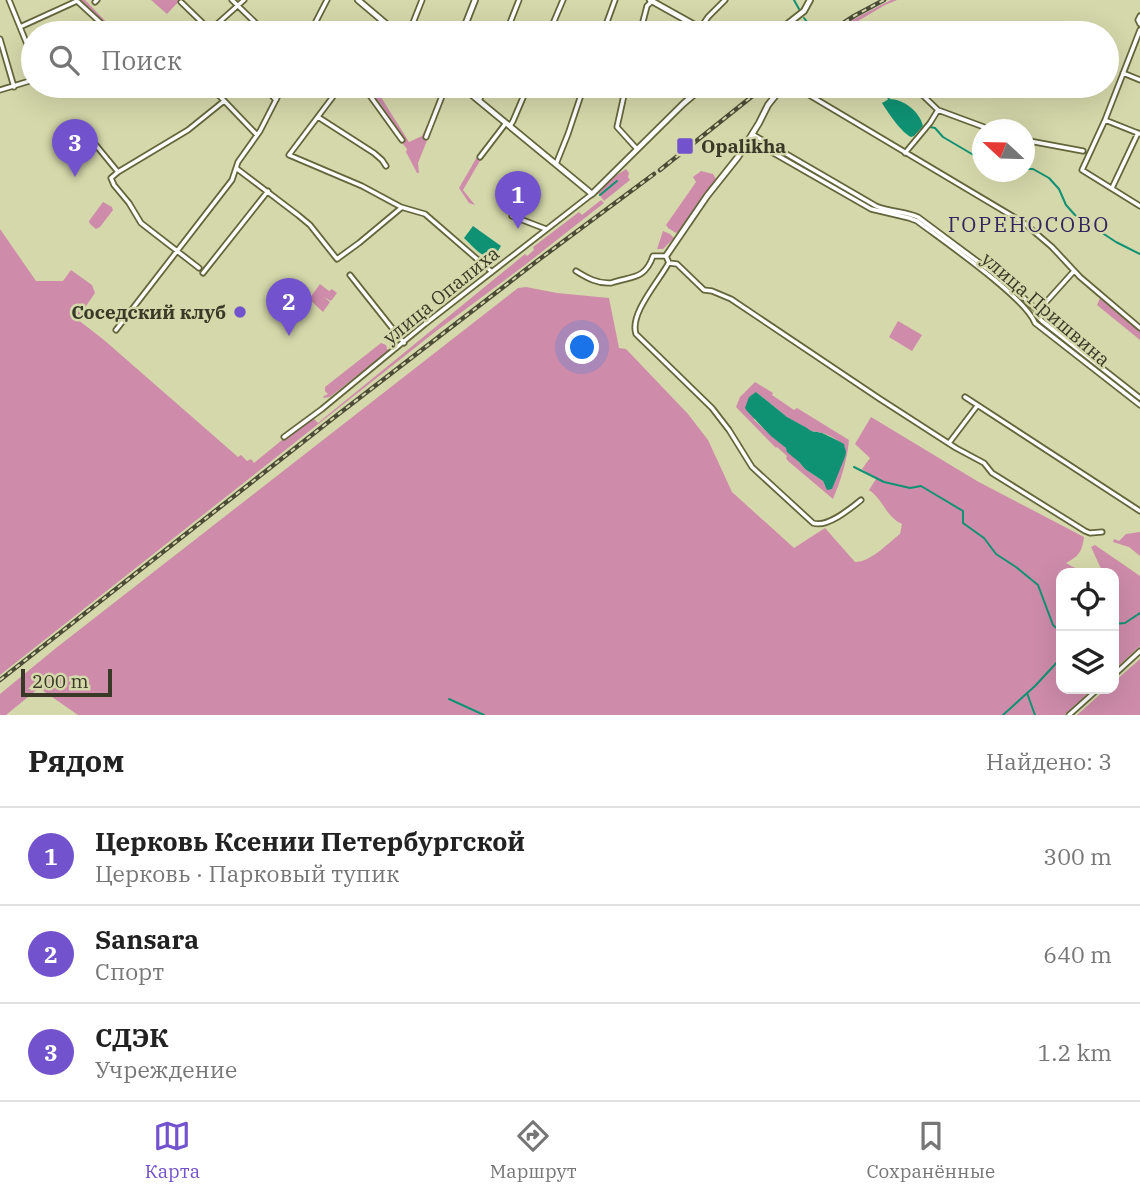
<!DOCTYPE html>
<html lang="ru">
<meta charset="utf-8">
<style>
:root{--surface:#fff;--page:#f6f6f6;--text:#222;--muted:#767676;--line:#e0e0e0;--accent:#7253cd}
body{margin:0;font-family:"IBM Plex Serif",serif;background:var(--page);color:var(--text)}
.controls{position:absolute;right:21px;bottom:21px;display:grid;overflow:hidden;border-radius:14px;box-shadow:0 7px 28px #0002}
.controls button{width:63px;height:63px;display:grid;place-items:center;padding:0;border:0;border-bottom:2px solid var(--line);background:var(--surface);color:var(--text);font:35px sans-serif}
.compass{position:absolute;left:972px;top:119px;width:63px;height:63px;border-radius:50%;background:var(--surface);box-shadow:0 7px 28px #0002;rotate:292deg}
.scale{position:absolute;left:21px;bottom:18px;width:91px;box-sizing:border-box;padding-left:7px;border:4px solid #383926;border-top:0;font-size:19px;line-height:24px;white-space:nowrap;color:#383926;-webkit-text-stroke:5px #d5d8aa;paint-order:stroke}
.you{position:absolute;left:583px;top:348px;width:24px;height:24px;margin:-18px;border:5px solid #fff;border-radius:50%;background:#1a73e8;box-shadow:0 0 0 10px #1a73e833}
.badge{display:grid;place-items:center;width:46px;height:46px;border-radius:50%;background:var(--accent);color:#fff;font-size:23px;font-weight:700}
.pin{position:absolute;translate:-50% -58px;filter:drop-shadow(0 2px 4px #0008)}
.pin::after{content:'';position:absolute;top:37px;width:24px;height:21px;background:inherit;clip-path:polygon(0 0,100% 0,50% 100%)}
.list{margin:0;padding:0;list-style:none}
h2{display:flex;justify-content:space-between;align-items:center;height:91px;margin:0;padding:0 28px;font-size:30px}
h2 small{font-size:23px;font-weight:400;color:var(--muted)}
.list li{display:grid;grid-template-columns:46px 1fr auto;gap:21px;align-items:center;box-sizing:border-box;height:98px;padding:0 28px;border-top:2px solid var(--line)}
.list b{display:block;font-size:26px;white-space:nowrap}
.list p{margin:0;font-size:23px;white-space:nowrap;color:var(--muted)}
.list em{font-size:23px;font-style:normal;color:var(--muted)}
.icon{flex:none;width:38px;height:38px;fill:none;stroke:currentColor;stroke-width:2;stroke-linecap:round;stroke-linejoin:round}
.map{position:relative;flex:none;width:1140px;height:715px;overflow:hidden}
.search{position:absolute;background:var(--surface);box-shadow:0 7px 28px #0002;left:21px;right:21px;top:21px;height:77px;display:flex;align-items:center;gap:18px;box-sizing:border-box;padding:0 24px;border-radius:38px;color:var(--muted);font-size:26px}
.sheet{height:385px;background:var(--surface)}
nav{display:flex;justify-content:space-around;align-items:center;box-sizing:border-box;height:98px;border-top:2px solid var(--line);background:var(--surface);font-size:19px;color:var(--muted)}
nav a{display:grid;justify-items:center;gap:4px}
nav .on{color:var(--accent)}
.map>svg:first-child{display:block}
.green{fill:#ce8caa;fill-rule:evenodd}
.water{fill:#0f9273}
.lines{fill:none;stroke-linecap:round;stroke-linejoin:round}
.stream{stroke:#0f9273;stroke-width:2}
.minor-casing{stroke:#63653a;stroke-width:7}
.tertiary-casing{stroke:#63653a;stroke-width:8}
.minor{stroke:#fff;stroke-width:3.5}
.tertiary{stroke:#fff;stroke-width:4.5}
.rail-casing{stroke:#4b4c36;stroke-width:4.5}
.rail{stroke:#d5d8aa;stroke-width:2;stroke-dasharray:5;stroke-linecap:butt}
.poi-dot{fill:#7253cd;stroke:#d5d8aa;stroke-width:2.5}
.labels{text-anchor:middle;stroke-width:5;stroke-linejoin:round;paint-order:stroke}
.poi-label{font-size:19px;font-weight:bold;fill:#383926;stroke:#d5d8aa;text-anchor:start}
.street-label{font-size:19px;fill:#383926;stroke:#d5d8aa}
.neighbourhood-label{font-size:21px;letter-spacing:2px;fill:#33245f;stroke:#d5d8aa}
</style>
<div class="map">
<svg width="1140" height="715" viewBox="0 0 1140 715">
<rect width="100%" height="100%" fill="#d5d8aa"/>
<path class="green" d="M79,0H85L117,33H110Z
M151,0H180L167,14Z
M891,0H897L885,5L838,33H833L850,21Z
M366,86H373L376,89L409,142L422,136L429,121L434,123L418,163L419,173H417L406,152L407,149L398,138L382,106Z
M477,157L481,159L463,190L475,205L469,203L459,188Z
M626,169L629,173L628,177L630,180L604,201L598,193L614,177Z
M701,171L713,174L716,179L679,232L676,233L668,228L666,225L696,182L693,177Z
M601,200L604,203L525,265L435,332L0,675V229L36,281H63L71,270L92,285L95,293L77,319L104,340L238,457L241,455L247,461L251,459L254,463L282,440L313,418L318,423L525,254L527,256L534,250L533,247L579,212L582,215Z
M103,202L112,207L113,210L100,227L96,229L90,224L89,221Z
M663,231L670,234L674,238L663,249H657Z
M320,284L329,291L332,289L337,293L331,301L324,297L330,302L323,312L309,299Z
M526,287L557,293L609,298L619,348L626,349L688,414L708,440L732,492L794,548L825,528L855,562C871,562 888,543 900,534L902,524C886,517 883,499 869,490L876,479L862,469L870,458L855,444L871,417L977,481L1084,537C1082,552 1079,556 1066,563L1073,567L1089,573H1061V689H1093L1064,715H78L39,688L6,715H0V694L56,648L518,288Z
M1100,298L1140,330V340L1097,305Z
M898,321L922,335L912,351L889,337Z
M381,343L386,345L388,351L330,397L323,398L324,396L328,394L325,391V387Z
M755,382L773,393L772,395L794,410L797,408L849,440C847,461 841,480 833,499L788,461L786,458L787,456L777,447L776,448L736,407L740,397ZM756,392L787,417L806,428C815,435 806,430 818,432C826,433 840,440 845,447V457L825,486L823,481L805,469L786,448L754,420Z
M1140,532V556L1129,547L1113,542L1114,539L1119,541L1126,534Z
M1095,545L1140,576V646L1114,670V573H1103L1091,547Z
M1140,659V715H1077L1106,689H1114V682Z"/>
<path class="water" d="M889,99C904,99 920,112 923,126L914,136L911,137C901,132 889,114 882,103Z
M473,226L501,246L495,256C482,260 473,246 464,238Z
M756,392L787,417L807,428C812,433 815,431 822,433C829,436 837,440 844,444L846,452L845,457L832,489L827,490L823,481L805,469L799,462L787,452L786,448L771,436L747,411L745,408L749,397Z"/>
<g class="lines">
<path class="stream" d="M794,0L799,9
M804,18L816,33
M865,86L887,93L889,100
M930,127L935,128L943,137L982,160
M1024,169H1033L1049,178L1059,189L1066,205L1075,215L1116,242L1140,254
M600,195L617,181
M854,467L884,482L910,488L921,486L963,511V523L984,538L996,554L1016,567L1038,585L1053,625L1061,632
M1114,624L1125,623L1140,613
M1027,693L1035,715
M449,699L484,715
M1003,715L1035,686L1061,658"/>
<defs>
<path id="minor" d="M9,0L33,59
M232,0L266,33
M95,2L97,0
M181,2L213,33
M1140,16L1138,20L1140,24
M20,27L77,1L102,24V27L93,33
M1140,30L1105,120L1082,170L1140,206
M207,33L244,0
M310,33L327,0
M409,33L422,0
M506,33L519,0
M549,33L563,0
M603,33L615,0
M640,33L647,6L653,0
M697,33L708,17L725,0
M0,39L14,87
M1123,73L1140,80
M210,86L257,135
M263,86L276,100
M341,86L289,155L362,186L401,207L425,214L492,272
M363,86L402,140
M626,86L617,127L637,149
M794,86L1024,223L1052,247L1080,277L1140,328
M913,86L938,110L992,130
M0,90L33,80
M479,101L485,86
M318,117L374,153L382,160L386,166
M1105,120L1140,134
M510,126L513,121L528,86
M86,133L118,172
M752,134L876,206C890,212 904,211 918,217L1012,287L1038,311V317L1042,321L1140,398
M426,137L446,86
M749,139L871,209L909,218L917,221C942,240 1025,297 1035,323L1140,405
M1024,140L1083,151
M905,153L930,123L938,110
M480,157L506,123
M556,164L568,134L584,86
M236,168L298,215L310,225L337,259L359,243L401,208
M1112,188L1138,133
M512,216L546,229
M668,264C659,281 629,314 636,334L712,408L729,430L752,467L813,523C827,528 850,509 861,500
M199,268L141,223L129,203L114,185L111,178L118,172L188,130L224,101
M576,271C587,278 598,284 611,283C631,276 645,280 653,256H666L669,263L677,264L704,290L712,291L731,299L880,399L956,448L984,463L992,473L1085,531L1090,533L1102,532
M203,273L268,191
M350,275L404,343
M1038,311L1074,271
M116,330L232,180L238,162L260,131L283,86
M965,397L1140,511
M284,437L322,409L425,324L592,194
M949,443L977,406
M1114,675L1140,651
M1069,715L1098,689"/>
<path id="tertiary" d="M358,0L397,33
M650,0L709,33
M462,33L475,0
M776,33L804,11L810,0
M461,86L592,194L683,104L704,86
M666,256L707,196L738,157L759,123L768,105L783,86"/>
</defs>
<use href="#minor" class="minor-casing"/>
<use href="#tertiary" class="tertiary-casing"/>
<use href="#minor" class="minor"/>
<use href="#tertiary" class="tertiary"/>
<defs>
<path id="rail" d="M828,33L854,16L884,0
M660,170L765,86
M0,680L336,416L537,261L654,174"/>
</defs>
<use href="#rail" class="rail-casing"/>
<use href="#rail" class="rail"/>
</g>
<g class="poi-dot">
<rect x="676" y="137" width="18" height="18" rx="3.5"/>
<circle cx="240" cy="312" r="7"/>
</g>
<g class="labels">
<g class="poi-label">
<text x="701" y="153">Opalikha</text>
<text x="226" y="319" text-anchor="end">Соседский клуб</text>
</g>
<g class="street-label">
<text transform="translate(441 295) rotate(-39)" y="7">улица Опалиха</text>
<text transform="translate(1046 309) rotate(41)" y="7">улица Пришвина</text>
</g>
<g class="neighbourhood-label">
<text x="1029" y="232">ГОРЕНОСОВО</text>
</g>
</g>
</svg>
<div class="controls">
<button><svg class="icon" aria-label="locate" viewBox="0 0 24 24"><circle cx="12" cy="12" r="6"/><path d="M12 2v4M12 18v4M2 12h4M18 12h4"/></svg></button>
<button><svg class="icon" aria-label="layers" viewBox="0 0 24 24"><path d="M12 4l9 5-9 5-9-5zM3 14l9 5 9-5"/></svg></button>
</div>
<svg class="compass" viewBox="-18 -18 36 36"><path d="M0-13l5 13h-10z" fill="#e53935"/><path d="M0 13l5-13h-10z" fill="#767676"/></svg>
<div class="scale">200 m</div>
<div class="you"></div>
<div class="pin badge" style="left:518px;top:229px">1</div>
<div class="pin badge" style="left:289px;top:336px">2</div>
<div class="pin badge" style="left:75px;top:177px">3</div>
<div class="search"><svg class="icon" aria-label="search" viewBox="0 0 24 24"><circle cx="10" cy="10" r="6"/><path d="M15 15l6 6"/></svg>Поиск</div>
</div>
<section class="sheet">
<h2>Рядом<small>Найдено: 3</small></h2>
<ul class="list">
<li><span class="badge">1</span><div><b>Церковь Ксении Петербургской</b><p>Церковь · Парковый тупик</p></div><em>300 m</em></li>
<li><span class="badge">2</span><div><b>Sansara</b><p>Спорт</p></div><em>640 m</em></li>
<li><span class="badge">3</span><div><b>СДЭК</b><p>Учреждение</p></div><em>1.2 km</em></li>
</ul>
</section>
<nav>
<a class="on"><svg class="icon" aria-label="map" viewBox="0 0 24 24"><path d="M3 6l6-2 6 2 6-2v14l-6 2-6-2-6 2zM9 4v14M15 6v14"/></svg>Карта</a>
<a><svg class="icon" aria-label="directions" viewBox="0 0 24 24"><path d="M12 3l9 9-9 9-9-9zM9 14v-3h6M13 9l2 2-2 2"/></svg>Маршрут</a>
<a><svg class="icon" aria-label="saved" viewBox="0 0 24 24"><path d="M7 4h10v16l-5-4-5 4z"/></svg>Сохранённые</a>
</nav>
